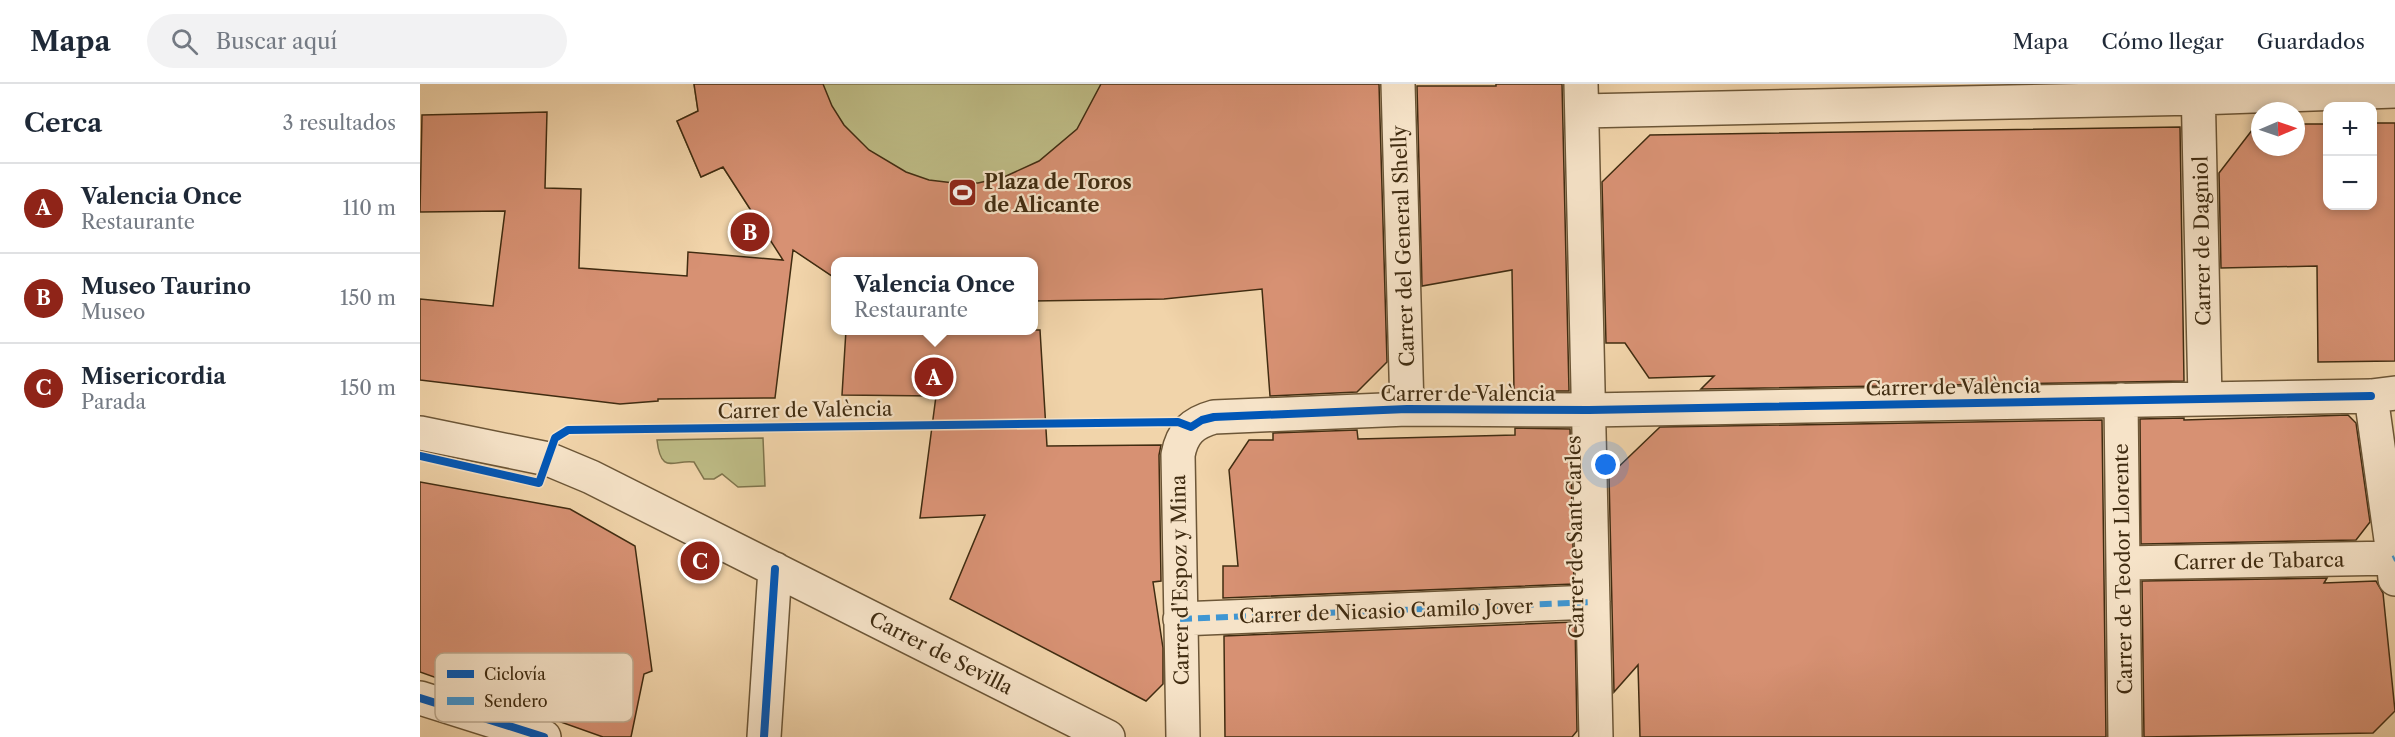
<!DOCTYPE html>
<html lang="es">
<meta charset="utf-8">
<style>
:root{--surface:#fff;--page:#f2f2f3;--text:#1f2937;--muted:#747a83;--line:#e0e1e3;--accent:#8f2418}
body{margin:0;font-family:"Libre Caslon Text",serif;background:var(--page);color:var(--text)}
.controls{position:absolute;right:18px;top:18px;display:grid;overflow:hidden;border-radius:12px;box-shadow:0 3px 9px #0003}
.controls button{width:54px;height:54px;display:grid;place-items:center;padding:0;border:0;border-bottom:2px solid var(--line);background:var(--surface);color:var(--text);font:30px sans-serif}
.compass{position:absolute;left:1831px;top:18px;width:54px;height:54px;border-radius:50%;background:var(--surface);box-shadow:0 3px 9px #0003;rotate:88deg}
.you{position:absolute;left:1186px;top:381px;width:21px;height:21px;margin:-15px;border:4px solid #fff;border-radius:50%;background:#1a73e8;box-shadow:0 0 0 9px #1a73e833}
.badge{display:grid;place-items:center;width:39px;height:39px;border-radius:50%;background:var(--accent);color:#fff;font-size:20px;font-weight:700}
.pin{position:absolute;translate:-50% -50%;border:3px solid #fff;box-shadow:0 2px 6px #0006}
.popup{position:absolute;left:411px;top:173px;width:207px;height:78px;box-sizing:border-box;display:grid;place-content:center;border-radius:12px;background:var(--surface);filter:drop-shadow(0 2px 4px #0005);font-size:20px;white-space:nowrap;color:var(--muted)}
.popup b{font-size:22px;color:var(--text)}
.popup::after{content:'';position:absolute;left:50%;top:100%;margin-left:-12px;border:12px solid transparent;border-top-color:var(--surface)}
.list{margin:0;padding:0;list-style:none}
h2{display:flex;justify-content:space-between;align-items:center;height:78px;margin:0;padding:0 24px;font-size:26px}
h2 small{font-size:20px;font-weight:400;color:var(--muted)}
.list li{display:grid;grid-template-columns:39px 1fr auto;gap:18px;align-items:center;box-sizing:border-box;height:90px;padding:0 24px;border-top:2px solid var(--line)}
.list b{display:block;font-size:22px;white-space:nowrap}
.list p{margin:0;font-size:20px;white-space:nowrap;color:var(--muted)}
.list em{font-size:20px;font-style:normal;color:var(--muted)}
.icon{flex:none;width:33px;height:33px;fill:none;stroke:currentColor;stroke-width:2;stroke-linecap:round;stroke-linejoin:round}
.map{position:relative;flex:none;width:1975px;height:653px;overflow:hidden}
header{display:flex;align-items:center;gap:36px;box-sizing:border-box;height:84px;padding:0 30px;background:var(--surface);border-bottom:2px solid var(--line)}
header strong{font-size:28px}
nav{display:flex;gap:33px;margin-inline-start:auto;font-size:21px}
.search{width:420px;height:54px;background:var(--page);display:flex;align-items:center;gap:15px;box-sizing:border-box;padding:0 21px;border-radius:33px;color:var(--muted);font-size:22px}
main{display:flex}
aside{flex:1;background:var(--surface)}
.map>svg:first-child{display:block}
.green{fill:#bebc86;stroke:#7f744c;stroke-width:1.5}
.building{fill:#d79173;stroke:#402c11;stroke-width:1.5}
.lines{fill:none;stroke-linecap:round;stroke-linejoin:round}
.street-casing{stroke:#6c5637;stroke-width:36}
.street{stroke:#f6e3c8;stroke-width:33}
.quiet{stroke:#3f96d3;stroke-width:6;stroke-dasharray:12 6;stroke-linecap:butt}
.cycleway-casing{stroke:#f6e3c8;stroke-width:11}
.cycleway{stroke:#0057b8;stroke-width:8}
.labels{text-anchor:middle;stroke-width:4.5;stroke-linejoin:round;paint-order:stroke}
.poi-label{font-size:20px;font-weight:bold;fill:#402c11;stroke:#f6e3c8;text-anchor:start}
.street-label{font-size:20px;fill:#402c11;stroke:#f6e3c8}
.key{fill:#f6e3c8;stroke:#bfac91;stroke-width:1.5}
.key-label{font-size:16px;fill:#402c11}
</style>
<header>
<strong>Mapa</strong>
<div class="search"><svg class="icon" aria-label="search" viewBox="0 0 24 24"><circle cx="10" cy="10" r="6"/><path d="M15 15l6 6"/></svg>Buscar aquí</div>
<nav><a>Mapa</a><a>Cómo llegar</a><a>Guardados</a></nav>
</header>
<main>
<aside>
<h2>Cerca<small>3 resultados</small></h2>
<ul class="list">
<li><span class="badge">A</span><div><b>Valencia Once</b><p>Restaurante</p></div><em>110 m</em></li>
<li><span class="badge">B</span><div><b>Museo Taurino</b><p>Museo</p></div><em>150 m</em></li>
<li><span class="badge">C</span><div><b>Misericordia</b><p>Parada</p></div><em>150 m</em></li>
</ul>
</aside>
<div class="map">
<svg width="1975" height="653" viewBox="0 0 1975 653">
<rect width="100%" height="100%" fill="#f1d4aa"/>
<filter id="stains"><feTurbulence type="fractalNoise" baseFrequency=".00333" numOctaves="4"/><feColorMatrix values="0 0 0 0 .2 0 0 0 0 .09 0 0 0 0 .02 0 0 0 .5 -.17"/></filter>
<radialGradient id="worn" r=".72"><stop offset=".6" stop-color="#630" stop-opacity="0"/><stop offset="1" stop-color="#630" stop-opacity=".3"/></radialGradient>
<path class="green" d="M274,0H811L613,178H415V194L368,162L330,125L303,83L281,93L257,37L278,27Z
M343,354L345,402L318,403L302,390L294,395H284L274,378C254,375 241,392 237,356Z"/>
<path class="building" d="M274,0H403L412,22L424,41L449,66L486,88L509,96L534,99H558L584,93L619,77L657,45L681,0H959L967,278L937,308L850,312L842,205L744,215L613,217V177H415V194L373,166L355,314L238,315V317L200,320L0,296V215L73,222L85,127L0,128L2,31L127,28L125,104L161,105L159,184L267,192L268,168L363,176L303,83L281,93L257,37L278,27Z
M1076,0H1142L1149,307H1094L1092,186L1002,202L997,2H1076Z
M1953,39H1975V277L1898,278L1897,182L1801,184L1799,89L1836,41H1840V63H1876V40H1908V122H1953Z
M1760,43L1764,297L1281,305L1294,292L1229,294L1205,259H1186L1182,98L1230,51Z
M426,246H620L627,362L741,361L739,371L741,497L733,498L743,564V600L726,617L530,515L565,431L500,434L516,312L422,311Z
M1928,331L1936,339L1950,438L1936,456L1721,460L1720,335L1764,334V336Z
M1682,336L1686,653H1220L1218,581L1194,608L1189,392L1240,343Z
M1095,344L1150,345L1154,500L803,514V482H818L809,386L829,356H853V349L937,346L938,355L1095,351Z
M0,398L150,425L215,462L232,587L224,590L211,653H183L0,588Z
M1907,494L1904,499L1956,497L1963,509L1975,627L1953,649L1724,653L1722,497Z
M1155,538L1157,647L1152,653H805L804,552Z"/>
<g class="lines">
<defs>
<path id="street" d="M978,0L987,325
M1161,0L1176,653
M1778,0L1785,315
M1162,27L1778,14L1975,7
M1951,312L1972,463L1975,495
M1701,316L1705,653
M0,349L128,375L171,393L688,653
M1703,479L1975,474
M760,535L1173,518
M0,614L124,653
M344,653L355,485
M763,653L758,371C762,349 772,339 794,333L987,325L1169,326L1951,312L1975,309"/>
</defs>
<use href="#street" class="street-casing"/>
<use href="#street" class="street"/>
<path class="quiet" d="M1973,475L1975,474
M760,535L1173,518"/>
<defs>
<path id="cycleway" d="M0,372L119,399L135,354L148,346L758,338L771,343L782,336L794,333L987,325L1169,326L1951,312
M0,614L124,653
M344,653L355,485"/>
</defs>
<use href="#cycleway" class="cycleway-casing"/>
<use href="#cycleway" class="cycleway"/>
</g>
<defs>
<symbol id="stadium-square" viewBox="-11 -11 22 22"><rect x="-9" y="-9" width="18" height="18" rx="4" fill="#8f2418" stroke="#f6e3c8"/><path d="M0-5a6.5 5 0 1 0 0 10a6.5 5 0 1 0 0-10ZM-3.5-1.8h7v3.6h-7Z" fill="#fff"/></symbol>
</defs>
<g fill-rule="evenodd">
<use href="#stadium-square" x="526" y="92" width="33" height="33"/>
</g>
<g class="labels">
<g class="poi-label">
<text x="564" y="105">Plaza de Toros<tspan x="564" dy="23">de Alicante</tspan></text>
</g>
<g class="street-label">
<text transform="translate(1782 157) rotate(-91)" y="7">Carrer de Dagniol</text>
<text transform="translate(983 162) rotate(-92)" y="7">Carrer del General Shelly</text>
<text transform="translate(1533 303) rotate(-1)" y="7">Carrer de València</text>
<text x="1048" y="317">Carrer de València</text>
<text transform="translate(385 326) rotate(-1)" y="7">Carrer de València</text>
<text transform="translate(1155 453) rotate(-91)" y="7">Carrer de Sant Carles</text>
<text transform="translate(1839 477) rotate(-1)" y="7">Carrer de Tabarca</text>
<text transform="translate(1703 485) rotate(-91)" y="7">Carrer de Teodor Llorente</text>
<text transform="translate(760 496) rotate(-91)" y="7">Carrer d'Espoz y Mina</text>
<text transform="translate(966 527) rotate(-2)" y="7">Carrer de Nicasio Camilo Jover</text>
<text transform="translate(521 569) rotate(27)" y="7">Carrer de Sevilla</text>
</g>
</g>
<rect x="15" y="569" width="198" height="69" rx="9" class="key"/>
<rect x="27" y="586" width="27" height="8" fill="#0057b8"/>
<rect x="27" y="613" width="27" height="8" fill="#3f96d3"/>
<g class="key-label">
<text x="64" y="596">Ciclovía</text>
<text x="64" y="623">Sendero</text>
</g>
<rect width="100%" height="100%" filter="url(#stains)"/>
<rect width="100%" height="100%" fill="url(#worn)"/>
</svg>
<div class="controls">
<button>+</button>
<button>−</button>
</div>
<svg class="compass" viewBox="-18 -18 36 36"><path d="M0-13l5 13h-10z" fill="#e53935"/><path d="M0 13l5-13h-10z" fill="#747a83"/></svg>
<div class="you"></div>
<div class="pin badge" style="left:514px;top:293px">A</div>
<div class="popup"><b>Valencia Once</b>Restaurante</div>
<div class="pin badge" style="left:330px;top:148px">B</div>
<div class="pin badge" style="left:280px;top:477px">C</div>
</div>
</main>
